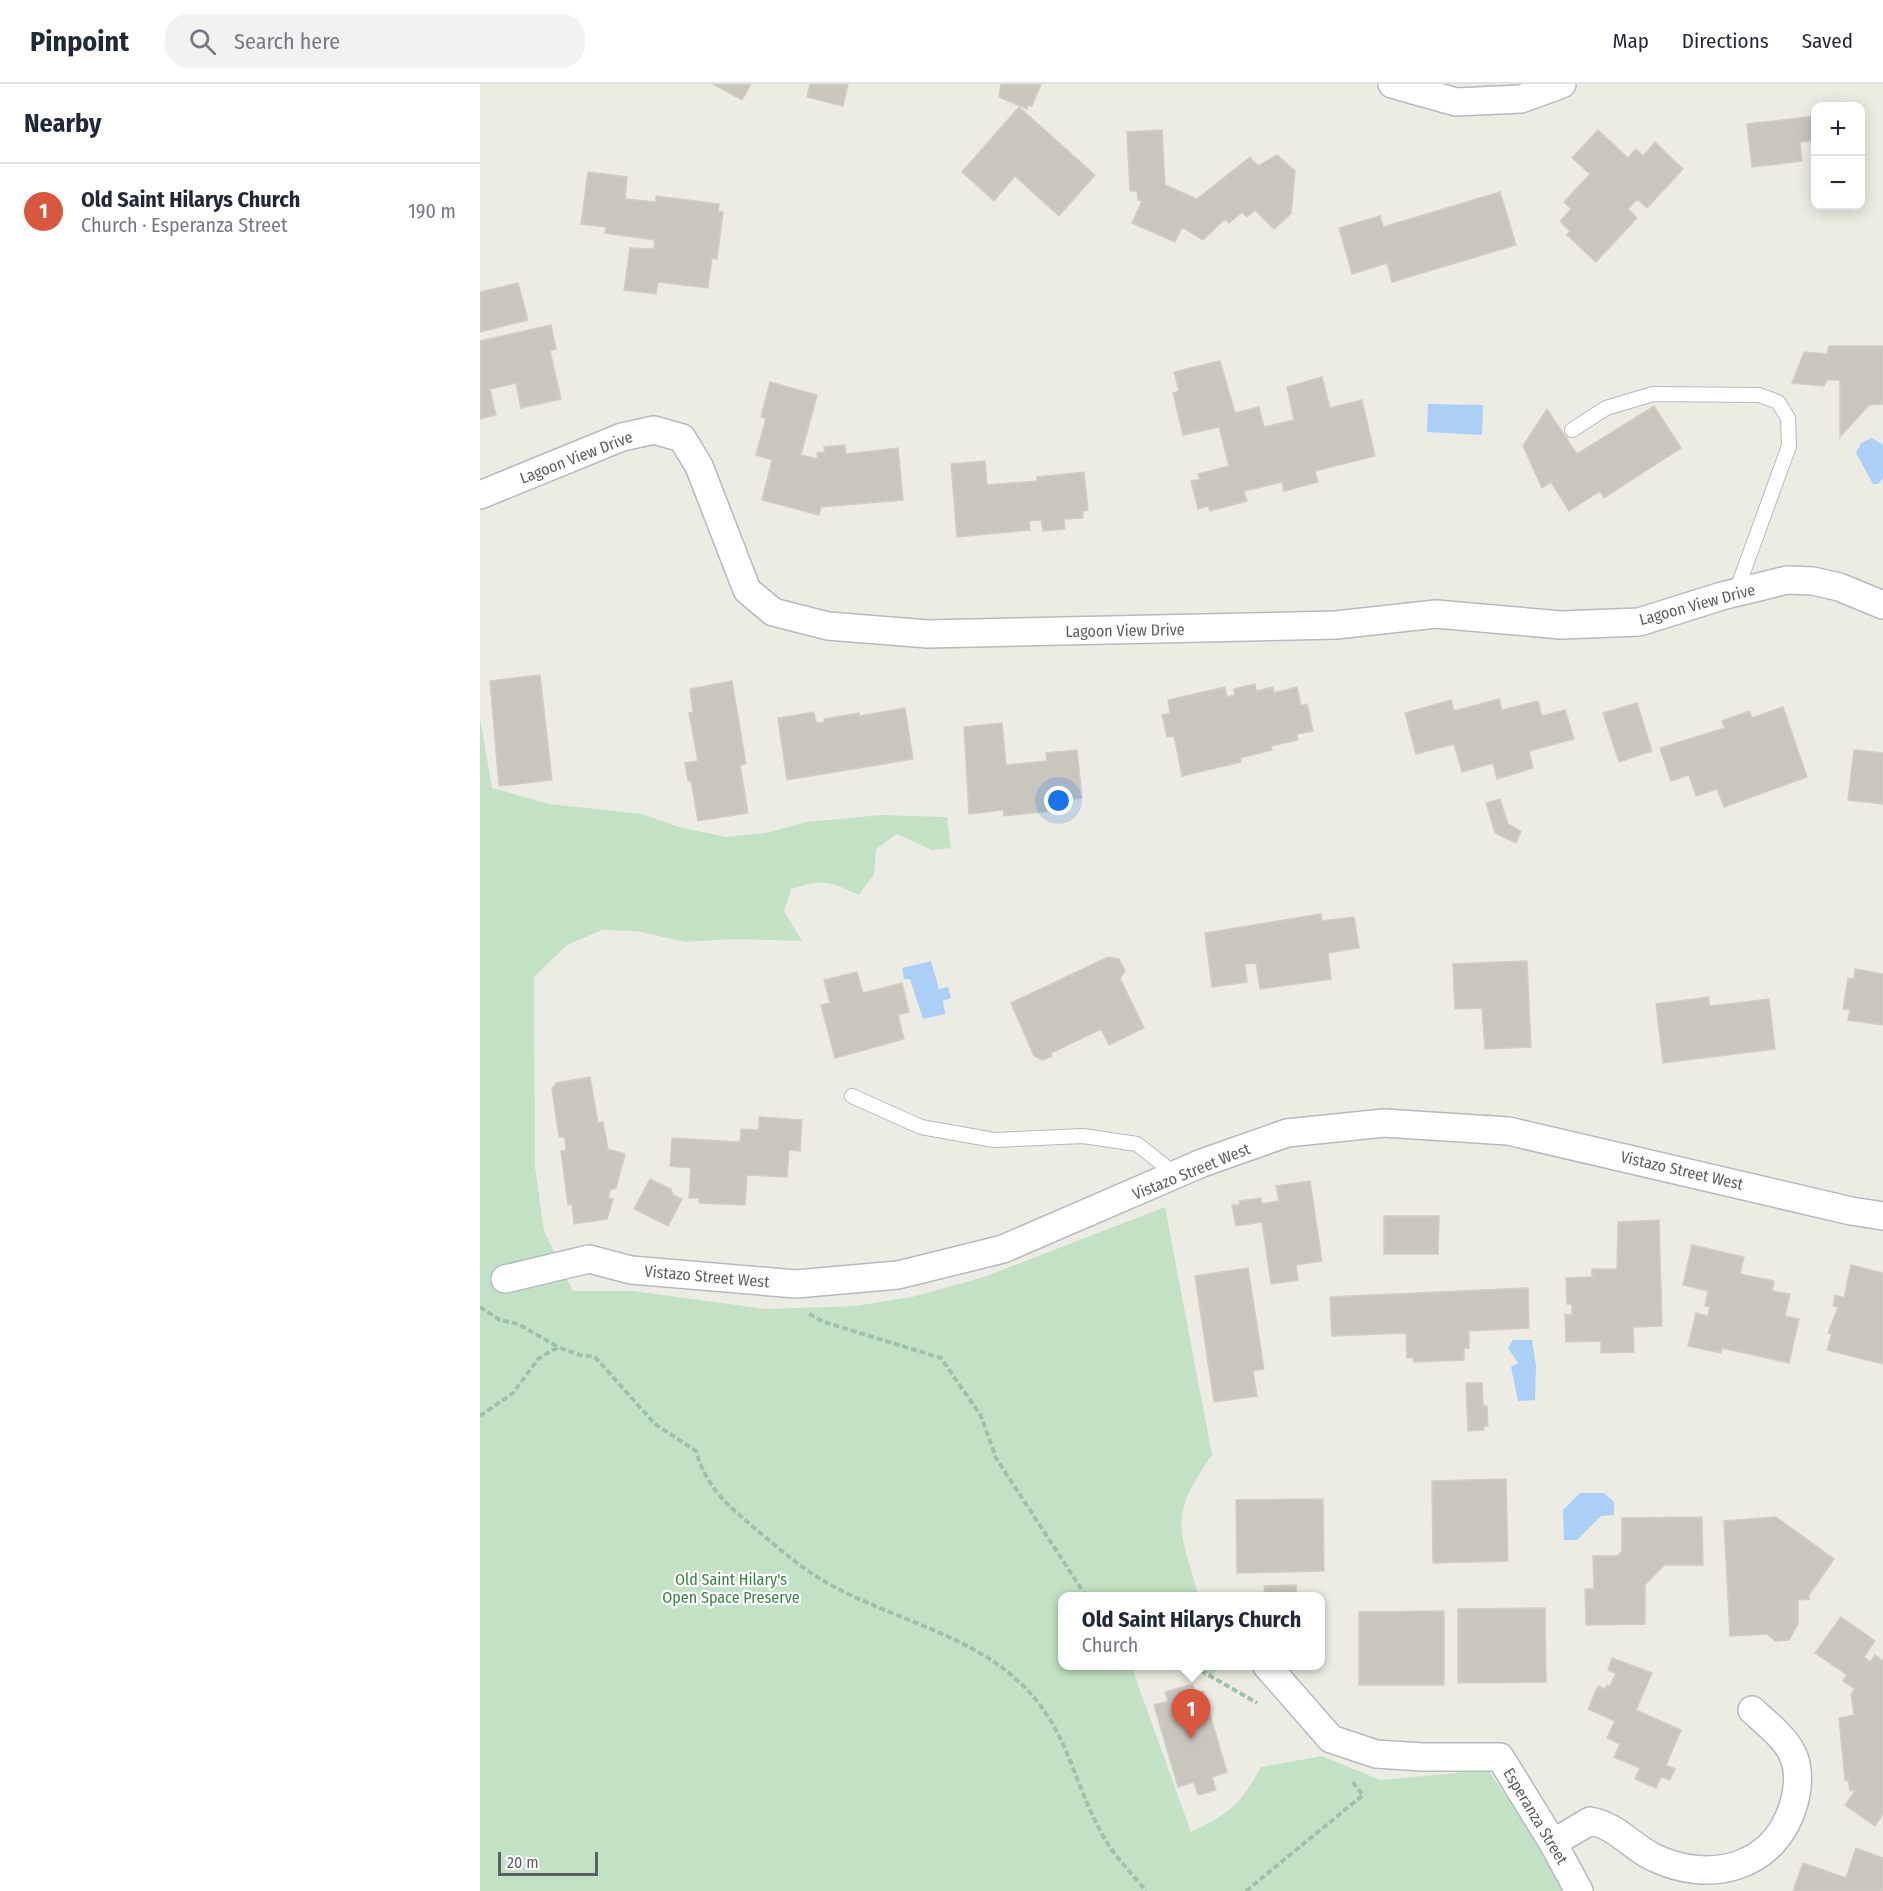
<!DOCTYPE html>
<meta charset="utf-8">
<style>
:root{--surface:#fff;--page:#f2f2f3;--text:#1f2937;--muted:#747a83;--line:#e0e1e3;--accent:#d8573f}
body{margin:0;font-family:"Fira Sans Condensed",sans-serif;background:var(--page);color:var(--text)}
.controls{position:absolute;right:18px;top:18px;display:grid;overflow:hidden;border-radius:12px;box-shadow:0 3px 15px #0003}
.controls button{width:54px;height:54px;display:grid;place-items:center;padding:0;border:0;border-bottom:2px solid var(--line);background:var(--surface);color:var(--text);font:30px sans-serif}
.scale{position:absolute;left:18px;bottom:15px;width:100px;box-sizing:border-box;padding-left:6px;border:3px solid #5c5f63;border-top:0;font-size:16px;line-height:21px;white-space:nowrap;color:#5c5f63;-webkit-text-stroke:4px #fff;paint-order:stroke}
.you{position:absolute;left:579px;top:717px;width:21px;height:21px;margin:-15px;border:4px solid #fff;border-radius:50%;background:#1a73e8;box-shadow:0 0 0 9px #1a73e833}
.badge{display:grid;place-items:center;width:39px;height:39px;border-radius:50%;background:var(--accent);color:#fff;font-size:20px;font-weight:700}
.pin{position:absolute;translate:-50% -50px;filter:drop-shadow(0 2px 3px #0008)}
.pin::after{content:'';position:absolute;top:32px;width:21px;height:18px;background:inherit;clip-path:polygon(0 0,100% 0,50% 100%)}
.popup{position:absolute;left:578px;top:1508px;width:267px;height:78px;box-sizing:border-box;display:grid;place-content:center;border-radius:12px;background:var(--surface);filter:drop-shadow(0 2px 4px #0005);font-size:20px;white-space:nowrap;color:var(--muted)}
.popup b{font-size:22px;color:var(--text)}
.popup::after{content:'';position:absolute;left:50%;top:100%;margin-left:-12px;border:12px solid transparent;border-top-color:var(--surface)}
.list{margin:0;padding:0;list-style:none}
h2{display:flex;justify-content:space-between;align-items:center;height:78px;margin:0;padding:0 24px;font-size:26px}
h2 small{font-size:20px;font-weight:400;color:var(--muted)}
.list li{display:grid;grid-template-columns:39px 1fr auto;gap:18px;align-items:center;box-sizing:border-box;height:96px;padding:0 24px;border-top:2px solid var(--line)}
.list b{display:block;font-size:22px;white-space:nowrap}
.list p{margin:0;font-size:20px;white-space:nowrap;color:var(--muted)}
.list em{font-size:20px;font-style:normal;color:var(--muted)}
.icon{flex:none;width:33px;height:33px;fill:none;stroke:currentColor;stroke-width:2;stroke-linecap:round;stroke-linejoin:round}
.map{position:relative;flex:none;width:1403px;height:1807px;overflow:hidden}
header{display:flex;align-items:center;gap:36px;box-sizing:border-box;height:84px;padding:0 30px;background:var(--surface);border-bottom:2px solid var(--line)}
header strong{font-size:28px}
nav{display:flex;gap:33px;margin-inline-start:auto;font-size:21px}
.search{width:420px;height:54px;background:var(--page);display:flex;align-items:center;gap:15px;box-sizing:border-box;padding:0 21px;border-radius:24px;color:var(--muted);font-size:22px}
main{display:flex}
aside{flex:1;background:var(--surface)}
.map>svg:first-child{display:block}
.green{fill:#c3e2c5}
.water{fill:#abcff6}
.building{fill:#c9c6c0;stroke:#d1cec3;stroke-width:1.5}
.lines{fill:none;stroke-linecap:round;stroke-linejoin:round}
.service-casing{stroke:#b6b9bd;stroke-width:16}
.minor-casing{stroke:#b6b9bd;stroke-width:30}
.path{stroke:#9cc3aa;stroke-width:4;stroke-dasharray:6 3;stroke-linecap:butt}
.service{stroke:#fff;stroke-width:14}
.minor{stroke:#fff;stroke-width:27}
.labels{text-anchor:middle;stroke-width:4.5;stroke-linejoin:round;paint-order:stroke}
.street-label{font-size:16px;fill:#5c5f63;stroke:#fff}
.park-label{font-size:16px;fill:#3d8146;stroke:#fff}
</style>
<header>
<strong>Pinpoint</strong>
<div class="search"><svg class="icon" aria-label="search" viewBox="0 0 24 24"><circle cx="10" cy="10" r="6"/><path d="M15 15l6 6"/></svg>Search here</div>
<nav><a>Map</a><a>Directions</a><a>Saved</a></nav>
</header>
<main>
<aside>
<h2>Nearby<small></small></h2>
<ul class="list">
<li><span class="badge">1</span><div><b>Old Saint Hilarys Church</b><p>Church · Esperanza Street</p></div><em>190 m</em></li>
</ul>
</aside>
<div class="map">
<svg width="1403" height="1807" viewBox="0 0 1403 1807">
<rect width="100%" height="100%" fill="#edece4"/>
<path class="green" d="M0,634L12,704L69,720L162,730L199,743L246,753L290,748L326,738L401,731L467,733L471,764L452,766L417,750L396,765L394,790L379,811C349,797 342,795 311,805L304,827L322,857L253,855L205,858L157,847L122,846L87,861L54,893L55,1083L64,1147L93,1207H153L285,1225L376,1222L432,1213L501,1194L685,1123L732,1371C688,1434 699,1444 719,1512H582V1582H659L652,1584L711,1748C749,1730 761,1720 781,1683L842,1672L900,1696L1008,1686L1061,1760L1087,1807H0Z
M708,1582H742L732,1591Z"/>
<path class="water" d="M948,320L1003,321L1002,351L947,348Z
M1392,354L1403,361V394L1398,400H1393L1376,369L1381,359Z
M451,877L459,905L468,903L471,914L463,917L465,930L443,935L430,895H424L422,884Z
M1033,1256H1052L1056,1282L1055,1316L1038,1317L1031,1283L1038,1279L1028,1264Z
M1100,1409H1124L1134,1418V1431L1121,1432L1097,1456H1084L1083,1426Z"/>
<path class="building" d="M233,0H271L262,16Z
M330,0H368L363,22L327,13Z
M521,0H561L552,22L548,21L547,25L519,13Z
M539,23L615,91L579,132L535,92L514,117L482,88Z
M1336,32V56L1320,58L1322,77L1272,83L1267,40Z
M682,46L685,101L717,115L770,73L778,82L797,71L815,87L811,130L794,145L775,126L767,133L762,128L749,139L745,135L723,156L702,143L695,158L652,139L662,117L658,116L657,107H650L647,48Z
M1118,46L1148,74L1156,65L1163,72L1175,58L1203,85L1167,124L1157,115L1148,125L1157,134L1116,178L1087,151L1090,147L1080,137L1091,125L1084,118L1110,90L1092,74Z
M108,88L147,93L145,115L176,118V112L239,120L238,127L243,128L237,175L232,174L228,204L178,198L176,210L144,206L150,164L174,165L175,156L125,149L126,143L101,140Z
M1020,108L1036,161L912,198L907,179L872,190L859,144L900,132L903,143Z
M38,199L48,236L0,248V208Z
M71,241L76,265L70,267L81,315L41,324L36,299L10,305L16,331L0,335V257Z
M1349,262H1403V320L1389,321L1360,353V296H1347L1344,302L1312,299L1324,268L1347,270Z
M740,277L755,329L779,323L784,343L814,336L807,303L842,293L850,324L882,316L895,372L835,387L838,398L804,407L802,398L764,407L767,417L730,427L728,422L718,425L711,397L720,395L718,390L749,382L739,343L703,351L693,309L699,307L694,288Z
M290,298L337,311L321,371L338,375L337,369L345,368L344,363L365,361L366,370L418,364L423,416L341,423L339,431L282,416L292,376L276,371L286,334L281,333Z
M1174,322L1201,364L1124,414L1120,407L1089,427L1071,398L1062,404L1043,362L1067,325L1097,370Z
M505,377L507,401L557,397V393L604,388L608,426L603,427V434L584,435L585,445L563,447L561,436L549,437L550,446L477,453L471,380Z
M60,591L72,696L19,702L10,597Z
M252,597L266,680L260,681L268,729L218,737L211,697H208L205,679L218,677L209,629L213,628L210,605Z
M775,600L776,607L793,603L794,609L817,603L821,622L827,620L833,647L817,650L818,656L791,662L792,666L760,674L761,678L702,692L694,652L687,653L682,631L690,629L688,616L745,603L747,613L755,611L754,605Z
M1019,615L1022,626L1058,617L1062,632L1085,626L1094,655L1049,667L1053,684L1017,695L1013,679L982,688L974,660L936,670L925,629L971,616L974,627Z
M1157,619L1172,667L1139,678L1123,629Z
M1303,623L1327,693L1244,723L1237,705L1216,712L1209,691L1191,697L1180,664L1245,644L1242,637L1269,627L1272,634Z
M425,624L433,675L307,696L298,634L334,628L336,639L345,638L344,635L379,629V632Z
M522,639L526,681L567,677L566,669L597,666L602,714L570,718V727L524,732L523,726L489,730L484,643Z
M1374,666L1403,669V720L1368,716Z
M1020,715L1028,740L1041,747L1036,759L1015,749L1006,719Z
M841,830L842,837L874,833L879,864L848,869L851,895L780,905L776,879L765,880L767,898L732,903L725,849Z
M628,873L639,875L645,887L640,894L664,944L629,961L621,945L571,969L572,972L563,976L554,972L531,919Z
M1047,877L1051,963L1005,965L1002,924L975,925L973,880Z
M1375,885L1403,890V941L1368,936L1370,926L1363,925L1368,894L1374,895Z
M377,888L383,909L422,899L429,928L418,931L424,955L355,974L341,921L350,919L344,896Z
M1228,913L1230,922L1289,915L1295,965L1183,979L1176,920Z
M110,993L118,1039L123,1038L128,1065L145,1070L136,1104L130,1106L128,1114L133,1115L127,1135L94,1140L92,1120L88,1121L81,1067L86,1066L85,1053H79L72,1005L76,999Z
M279,1033L322,1036L320,1067L309,1066L307,1093L267,1091L265,1121L219,1119V1114H209L211,1084L190,1082L192,1054L260,1058L261,1045L279,1046Z
M170,1095L191,1105L193,1111L202,1115L188,1142L154,1125Z
M830,1097L842,1177L816,1181L818,1196L791,1200L782,1138L756,1142L752,1121H760L759,1117L781,1114L782,1120L799,1117L796,1102Z
M904,1132H959L958,1170H904Z
M1179,1136L1182,1242L1153,1243L1154,1268L1121,1269V1257L1086,1258L1085,1230L1092,1231V1220H1087L1086,1194L1112,1193V1185H1137L1138,1138Z
M1212,1161L1264,1173L1260,1190L1294,1197L1292,1207L1310,1210L1305,1232L1319,1235L1309,1279L1242,1264L1241,1269L1208,1262L1216,1229L1228,1232L1230,1223L1225,1222L1228,1207L1203,1201Z
M1371,1181L1403,1189V1280L1347,1266L1352,1250L1348,1249L1358,1223L1353,1222L1355,1211L1364,1214Z
M768,1184L784,1285L773,1287L777,1312L734,1318L715,1192Z
M1048,1204L1049,1244L989,1247V1264H984V1276L934,1278L933,1273L927,1274L926,1249L852,1252L850,1213Z
M986,1299H1002L1003,1322H1007L1008,1342H1004V1346L988,1347Z
M1026,1395L1028,1477L953,1479L952,1397Z
M843,1415L844,1487L757,1489L756,1416Z
M1222,1433L1223,1481H1184L1165,1501V1540L1106,1541L1105,1505H1114L1113,1472H1138L1142,1467V1434Z
M1296,1433L1354,1475L1329,1511V1515L1318,1516V1540L1309,1556L1295,1557L1287,1550L1250,1552L1244,1437Z
M816,1501L817,1512H785L784,1502Z
M1065,1524L1066,1598L978,1599V1525Z
M964,1527V1601H879V1528Z
M1361,1533L1395,1557L1384,1573L1390,1578L1395,1571L1403,1577V1730L1395,1742L1365,1721L1376,1706L1370,1707L1368,1695L1365,1696L1359,1634L1374,1631L1371,1610L1375,1605L1363,1597L1367,1591L1335,1569Z
M1132,1574L1172,1589L1156,1626L1201,1646L1186,1681L1195,1685L1190,1696L1181,1693L1176,1704L1155,1695L1160,1684L1134,1673L1140,1660L1127,1654L1135,1637L1108,1625L1118,1602L1125,1605L1127,1601L1130,1602L1136,1589L1128,1586Z
M713,1600L715,1609L723,1607L747,1688L732,1693L736,1706L718,1711L714,1698L698,1703L674,1621L688,1617L685,1608Z
M1376,1764L1403,1774V1807H1313L1323,1779L1366,1794Z"/>
<g class="lines">
<defs>
<path id="service" d="M1092,346L1126,324L1173,310L1279,311L1298,318L1308,334L1309,362L1256,508
M372,1012L441,1043L514,1056L603,1052L657,1060L696,1091"/>
<path id="minor" d="M912,0L976,18L1041,15L1082,0
M0,411L142,353L174,346L202,354L219,382L267,506L293,528L348,542L448,550L856,541L956,530L1081,541L1134,539L1159,538L1242,512L1307,496L1333,497L1359,503L1403,521
M25,1195L109,1175L151,1186L316,1200L418,1191L523,1165L722,1079L807,1049L904,1039L1028,1047L1371,1127L1403,1132
M787,1582L851,1655L896,1670L943,1673H1020L1073,1759L1099,1807
M1073,1759L1110,1737C1135,1741 1151,1762 1173,1773C1230,1801 1296,1784 1314,1719C1327,1670 1304,1655 1272,1626"/>
</defs>
<use href="#service" class="service-casing"/>
<use href="#minor" class="minor-casing"/>
<path class="path" d="M0,1223L20,1236L38,1240L78,1263
M329,1230L344,1238L461,1274L501,1332L516,1374L606,1512
M0,1332L33,1309L58,1275L78,1263L100,1271L115,1273L175,1340L216,1367C226,1402 245,1419 272,1442C295,1461 318,1482 344,1497C405,1533 485,1548 537,1596C588,1642 591,1694 622,1750C633,1771 651,1788 666,1807
M713,1582L777,1619
M766,1807L883,1711L871,1696"/>
<use href="#service" class="service"/>
<use href="#minor" class="minor"/>
</g>
<g class="labels">
<g class="street-label">
<text transform="translate(96 373) rotate(-21)" y="6">Lagoon View Drive</text>
<text transform="translate(1217 520) rotate(-15)" y="6">Lagoon View Drive</text>
<text transform="translate(645 546) rotate(-1)" y="6">Lagoon View Drive</text>
<text transform="translate(1202 1086) rotate(13)" y="6">Vistazo Street West</text>
<text transform="translate(711 1087) rotate(-22)" y="6">Vistazo Street West</text>
<text transform="translate(227 1192) rotate(5)" y="6">Vistazo Street West</text>
<text transform="translate(1056 1732) rotate(59)" y="6">Esperanza Street</text>
</g>
<g class="park-label">
<text x="251" y="1501">Old Saint Hilary's<tspan x="251" dy="18">Open Space Preserve</tspan></text>
</g>
</g>
</svg>
<div class="controls">
<button>+</button>
<button>−</button>
</div>
<div class="scale">20 m</div>
<div class="you"></div>
<div class="pin badge" style="left:711px;top:1655px">1</div>
<div class="popup"><b>Old Saint Hilarys Church</b>Church</div>
</div>
</main>
